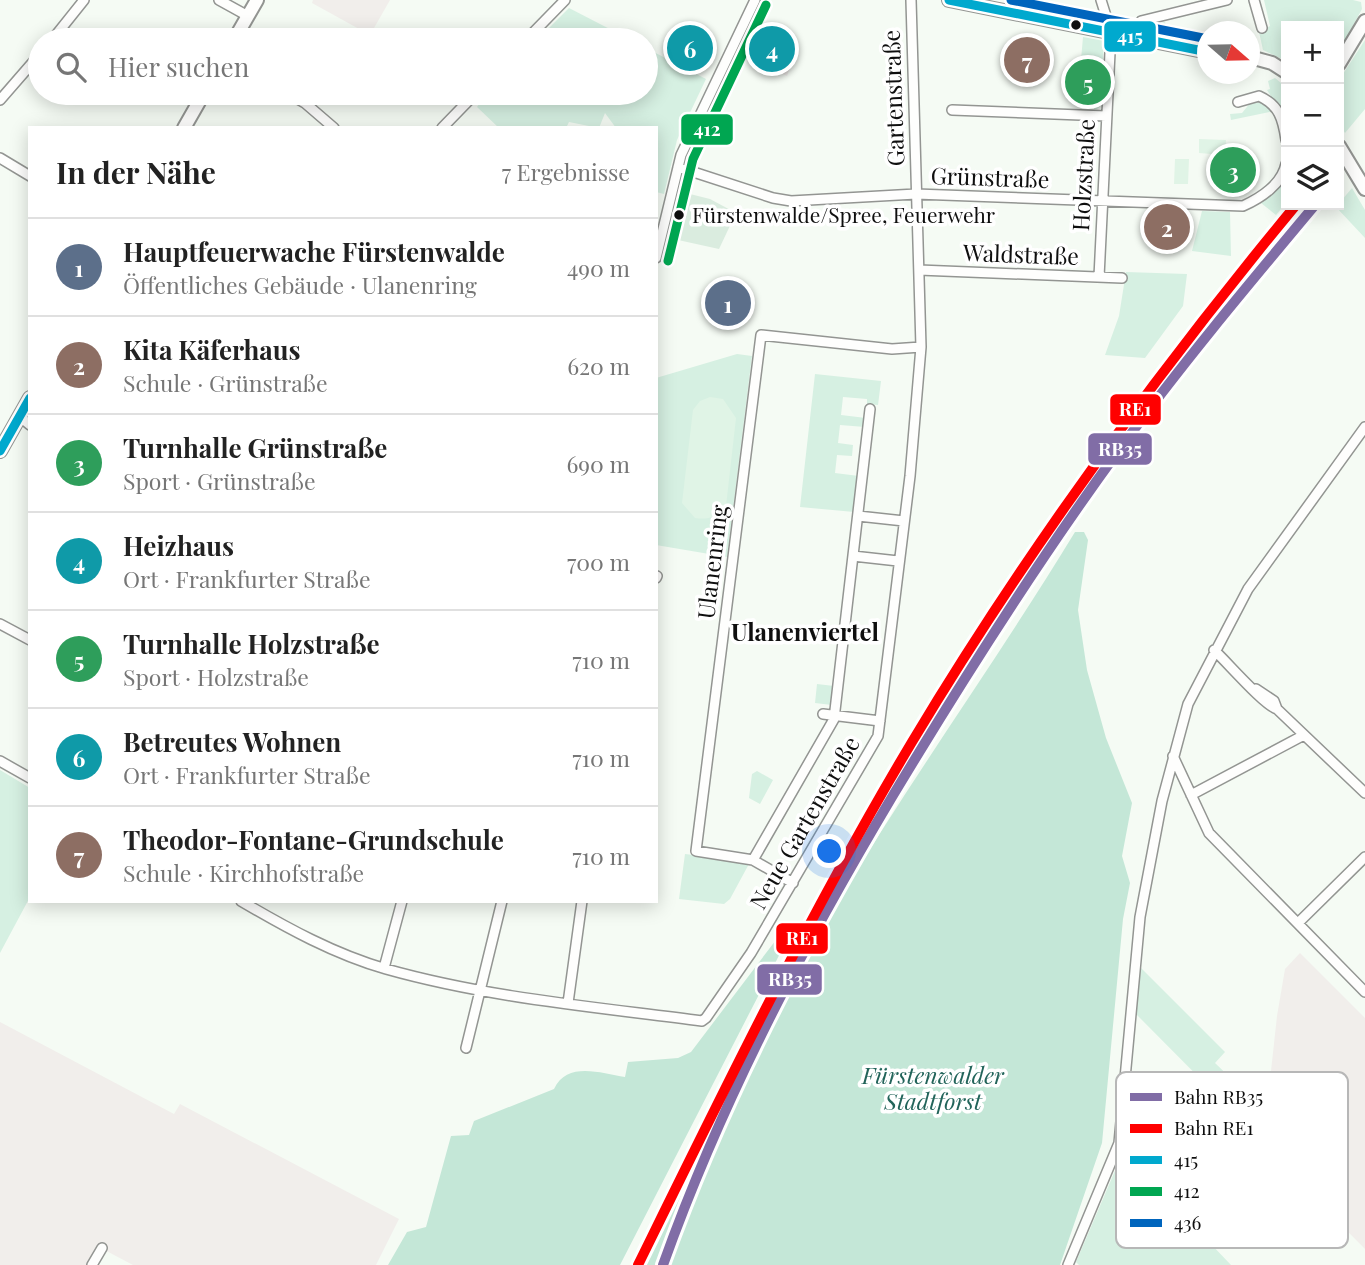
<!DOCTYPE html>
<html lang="de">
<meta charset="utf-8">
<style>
:root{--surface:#fff;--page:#f2f2f2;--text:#222;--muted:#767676;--line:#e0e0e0;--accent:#60625f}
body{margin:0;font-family:"Playfair Display",serif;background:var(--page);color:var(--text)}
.controls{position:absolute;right:21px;top:21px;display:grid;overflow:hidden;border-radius:0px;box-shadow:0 4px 18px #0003}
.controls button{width:63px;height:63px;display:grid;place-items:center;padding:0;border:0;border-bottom:2px solid var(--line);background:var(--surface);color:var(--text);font:35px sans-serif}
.compass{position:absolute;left:1197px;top:21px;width:63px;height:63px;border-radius:50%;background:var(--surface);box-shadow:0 4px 18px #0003;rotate:110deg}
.you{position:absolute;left:830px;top:852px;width:24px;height:24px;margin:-18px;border:5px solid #fff;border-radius:50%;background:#1a73e8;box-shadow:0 0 0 10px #1a73e833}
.badge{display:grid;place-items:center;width:46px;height:46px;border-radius:50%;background:var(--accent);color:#fff;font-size:23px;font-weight:700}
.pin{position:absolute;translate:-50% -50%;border:4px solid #fff;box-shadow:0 2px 7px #0006}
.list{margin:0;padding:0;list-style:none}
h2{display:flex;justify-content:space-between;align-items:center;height:91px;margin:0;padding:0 28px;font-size:30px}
h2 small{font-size:23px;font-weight:400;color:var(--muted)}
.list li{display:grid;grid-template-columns:46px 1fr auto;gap:21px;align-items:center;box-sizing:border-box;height:98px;padding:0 28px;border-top:2px solid var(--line)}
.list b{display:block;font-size:26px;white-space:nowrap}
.list p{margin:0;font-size:23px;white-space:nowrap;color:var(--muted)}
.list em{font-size:23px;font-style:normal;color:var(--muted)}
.icon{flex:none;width:38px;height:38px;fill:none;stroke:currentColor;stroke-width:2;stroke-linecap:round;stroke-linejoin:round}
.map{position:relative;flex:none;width:1365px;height:1265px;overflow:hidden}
.search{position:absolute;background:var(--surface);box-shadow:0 4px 18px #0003;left:28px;top:28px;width:630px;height:77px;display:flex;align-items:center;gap:18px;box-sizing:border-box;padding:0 24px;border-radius:38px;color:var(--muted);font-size:26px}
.panel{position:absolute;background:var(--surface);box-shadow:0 4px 18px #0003;left:28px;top:126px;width:630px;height:777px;border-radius:0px}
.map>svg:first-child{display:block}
.industrial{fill:#f1eeeb}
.green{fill:#d6f0e2}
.forest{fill:#c4e7d7}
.cemetery{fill:#daecdf}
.pitch{fill:#e0f4e6}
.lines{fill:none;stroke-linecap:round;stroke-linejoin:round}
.minor-casing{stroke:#939592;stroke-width:12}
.tertiary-casing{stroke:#939592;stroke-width:16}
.minor{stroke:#fefefd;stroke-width:9}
.tertiary{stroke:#fefefd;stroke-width:12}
.bus-1-casing{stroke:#fff;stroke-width:14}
.bus-2-casing{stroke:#fff;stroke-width:14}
.bus-3-casing{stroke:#fff;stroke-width:14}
.bus-1{stroke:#00a9ce;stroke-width:9}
.bus-2{stroke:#00a651;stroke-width:9}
.bus-3{stroke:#0065bd;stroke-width:9}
.rail-1-casing{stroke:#fff;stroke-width:16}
.rail-2-casing{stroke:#fff;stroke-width:16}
.rail-1{stroke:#816da6;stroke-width:10}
.rail-2{stroke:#f00;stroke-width:10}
.bus-dot{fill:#0f0f0f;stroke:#fff;stroke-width:2.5}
.labels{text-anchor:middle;stroke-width:7;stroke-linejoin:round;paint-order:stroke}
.bus-label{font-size:21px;fill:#0f0f0f;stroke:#fff;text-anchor:start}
.street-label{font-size:23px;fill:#0f0f0f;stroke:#fff}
.park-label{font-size:23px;font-style:italic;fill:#22645a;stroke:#fff}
.neighbourhood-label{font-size:24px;font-weight:bold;fill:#0f0f0f;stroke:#fff}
.key{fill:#fff;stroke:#b7b7b7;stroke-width:2}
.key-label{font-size:19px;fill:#0f0f0f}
.line-badge{stroke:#fff;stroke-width:2.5}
.badge-label{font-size:19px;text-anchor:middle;font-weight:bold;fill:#fff}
</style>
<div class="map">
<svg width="1365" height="1265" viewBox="0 0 1365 1265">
<rect width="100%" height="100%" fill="#f5fbf4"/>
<path class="industrial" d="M313,0H390L370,35L312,3Z
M752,25L766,29L764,35L796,50L787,76L738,52Z
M1300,953L1365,1018V1249L1269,1152L1271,1071L1277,1016L1285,969Z
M0,1022L174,1114L180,1104L399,1219L376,1265H133L97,1246L86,1265H0Z"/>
<path class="green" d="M1264,0H1353L1361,2L1362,9L1339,52V26H1286V61L1263,50L1259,32L1270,26Z
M569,8L631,40H537Z
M1165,22L1167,28L1207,35V43L1152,30L1153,25Z
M1083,37L1104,41L1100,106L1097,109H1094L1097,61L1081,60Z
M1365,40V109L1345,133L1339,123V80Z
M646,48L706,79L677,140L664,194L656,192V128H616L605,113L599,128L569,122L566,128H499L477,107L486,93H646Z
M1275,78L1286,87V120L1267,90L1270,89L1268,81Z
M1251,102L1263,103L1274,111L1231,120L1230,114L1242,113Z
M1286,173V203L1276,215L1261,203Z
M1352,188L1365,210V238L1336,207Z
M1202,211L1230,212L1231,256L1192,251Z
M1126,272L1187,274L1183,306L1145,358L1105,355L1119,316Z
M737,354L752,356L727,557L656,545V378Z
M815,374L881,381L878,405L867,404V399L843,397L841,415L866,418L865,427L840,425L838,443L853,445L852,456L837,455L835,473L859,476L854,512L800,507Z
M817,684L834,686L832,705L815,703Z
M0,770L30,788V897L0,953Z
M757,771L773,780L760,804L749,798L752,774Z
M685,854L750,862L730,899L724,904L679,899Z
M1140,967L1225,1052L1215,1063L1264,1110L1263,1142L1136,1014Z
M1123,1152L1231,1265H1079L1076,1262Z"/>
<path class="forest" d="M1075,532H1084L1088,540L1078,610L1087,670L1106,738L1132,803L1122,856L1130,883L1123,919L1102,1143L1060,1265H643L680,1192L682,1202L663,1256L671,1257C700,1176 732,1094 772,1018C860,848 976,695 1075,532Z
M782,932L789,936L620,1265H388L407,1232L426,1227L451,1136L469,1135L474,1121L554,1089C567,1061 600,1073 625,1077L628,1062L678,1058L691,1052Z"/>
<path class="cemetery" d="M690,194L710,199L736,213L719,249L678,240Z"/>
<path class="pitch" d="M1199,139L1226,140L1225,155L1199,153Z
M1175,159H1189L1188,184H1174Z
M710,397L723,399L736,418L726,506C716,517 709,520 695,518L682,503L693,410L700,401Z"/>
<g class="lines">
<defs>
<path id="minor" d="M219,0L248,16
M1254,0L1262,28
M1141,21L1227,0
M52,40L84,0
M526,40L565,0
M287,93L305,103L334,128
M0,100L40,54
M1238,102L1259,96C1279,105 1283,119 1286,140
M952,110L1106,116
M442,128L476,93
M0,158L30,176
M678,167L773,198L791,201L916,194L1243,206C1261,198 1282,184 1286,164
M656,258L681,155L755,0
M919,270L1122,278
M1099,277L1111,32L1101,0
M19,416L30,425
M858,516L904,521
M853,556L898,561
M656,578L657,576
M0,624L30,640
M1214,650C1228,663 1264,705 1277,709L1365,793
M1256,689L1274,701L1277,709
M823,714L880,721
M1173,756L1209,833L1365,992
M0,761L30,778
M1191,795L1304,735
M753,860L834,719L870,409
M793,883L753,860L696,851L761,335L892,349L921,347
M241,901C287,928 334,954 386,969C489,998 596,1007 702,1021L706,1018L751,953L878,736L910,476L921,347L911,0
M1298,923L1365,857
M384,968L402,901
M568,1003L582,901
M466,1048L502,901
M92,1265L102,1248
M1068,1265L1119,1143L1140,917L1162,801L1188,704L1248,589L1365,427"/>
<path id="tertiary" d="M949,0L1208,52
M234,40L257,0
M1250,57L1272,63L1286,72
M1339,64L1365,21
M184,128L204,93
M1339,146L1365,189
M0,451L30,398"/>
</defs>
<use href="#minor" class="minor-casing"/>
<use href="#tertiary" class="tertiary-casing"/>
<use href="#minor" class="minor"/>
<use href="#tertiary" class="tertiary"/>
<defs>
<path id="bus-1" d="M949,0L1208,52
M0,451L30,398"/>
<path id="bus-2" d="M668,261L693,159L766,5"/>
<path id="bus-3" d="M1011,0L1208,39"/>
</defs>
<use href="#bus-1" class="bus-1-casing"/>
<use href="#bus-2" class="bus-2-casing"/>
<use href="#bus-3" class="bus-3-casing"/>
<use href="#bus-1" class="bus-1"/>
<use href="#bus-2" class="bus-2"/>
<use href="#bus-3" class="bus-3"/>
<defs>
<path id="rail-1" d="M663,1265C722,1100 802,948 892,797C963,679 1037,562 1119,450C1180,366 1248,285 1315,205"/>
<path id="rail-2" d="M638,1265C725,1088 811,911 912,742C1026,552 1155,375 1296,205"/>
</defs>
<use href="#rail-1" class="rail-1-casing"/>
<use href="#rail-2" class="rail-2-casing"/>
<use href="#rail-1" class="rail-1"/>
<use href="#rail-2" class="rail-2"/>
</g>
<g class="bus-dot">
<circle cx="1076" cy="25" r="6"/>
<circle cx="679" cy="215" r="6"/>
</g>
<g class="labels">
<g class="bus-label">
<text x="692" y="223">Fürstenwalde/Spree, Feuerwehr</text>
</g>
<g class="street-label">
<text transform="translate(894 98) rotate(-92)" y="8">Gartenstraße</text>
<text transform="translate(1084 175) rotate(-87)" y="8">Holzstraße</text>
<text transform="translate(990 178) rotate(2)" y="8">Grünstraße</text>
<text transform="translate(1021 255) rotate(2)" y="8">Waldstraße</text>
<text transform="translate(713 562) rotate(-83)" y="8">Ulanenring</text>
<text transform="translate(805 823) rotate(-60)" y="8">Neue Gartenstraße</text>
</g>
<g class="park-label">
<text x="933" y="1084">Fürstenwalder<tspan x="933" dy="26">Stadtforst</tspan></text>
</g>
<g class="neighbourhood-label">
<text x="805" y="641">Ulanenviertel</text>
</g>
</g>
<rect x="1116" y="1072" width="232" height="176" rx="10" class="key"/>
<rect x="1130" y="1093" width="32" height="8" fill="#816da6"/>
<rect x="1130" y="1124" width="32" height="9" fill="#f00"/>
<rect x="1130" y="1156" width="32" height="8" fill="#00a9ce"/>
<rect x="1130" y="1187" width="32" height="9" fill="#00a651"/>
<rect x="1130" y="1219" width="32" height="8" fill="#0065bd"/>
<g class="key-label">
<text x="1174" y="1104">Bahn RB35</text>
<text x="1174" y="1135">Bahn RE1</text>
<text x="1174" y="1167">415</text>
<text x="1174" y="1198">412</text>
<text x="1174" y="1230">436</text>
</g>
<g class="line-badge">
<rect x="1103" y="20" width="54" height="33" rx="7" fill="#00a9ce"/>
<rect x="680" y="113" width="54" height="33" rx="7" fill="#00a651"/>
<rect x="1109" y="393" width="53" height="33" rx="7" fill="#f00"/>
<rect x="1087" y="432" width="66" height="34" rx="7" fill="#816da6"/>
<rect x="775" y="922" width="54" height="33" rx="7" fill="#f00"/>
<rect x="756" y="963" width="67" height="33" rx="7" fill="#816da6"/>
</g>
<g class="badge-label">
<text x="1130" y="43">415</text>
<text x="707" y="136">412</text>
<text x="1135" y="416">RE1</text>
<text x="1120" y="456">RB35</text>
<text x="802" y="945">RE1</text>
<text x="790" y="986">RB35</text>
</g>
</svg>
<div class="controls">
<button>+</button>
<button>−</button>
<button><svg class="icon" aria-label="layers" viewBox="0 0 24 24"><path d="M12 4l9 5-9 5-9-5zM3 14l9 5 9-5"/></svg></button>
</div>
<svg class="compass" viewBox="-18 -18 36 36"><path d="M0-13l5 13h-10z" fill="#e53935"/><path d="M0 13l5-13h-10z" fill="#767676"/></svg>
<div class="you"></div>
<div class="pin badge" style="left:728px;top:303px;background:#5c6f8a">1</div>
<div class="pin badge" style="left:1167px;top:227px;background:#8d6e63">2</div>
<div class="pin badge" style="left:1233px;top:170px;background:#2e9e5b">3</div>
<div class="pin badge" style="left:772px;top:49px;background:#0f9aa8">4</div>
<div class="pin badge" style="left:1088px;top:82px;background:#2e9e5b">5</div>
<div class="pin badge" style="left:690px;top:48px;background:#0f9aa8">6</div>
<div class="pin badge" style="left:1027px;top:60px;background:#8d6e63">7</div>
<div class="search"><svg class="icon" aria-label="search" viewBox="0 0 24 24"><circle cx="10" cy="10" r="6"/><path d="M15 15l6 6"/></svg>Hier suchen</div>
<section class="panel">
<h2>In der Nähe<small>7 Ergebnisse</small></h2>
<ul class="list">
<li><span class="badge" style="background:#5c6f8a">1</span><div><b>Hauptfeuerwache Fürstenwalde</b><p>Öffentliches Gebäude · Ulanenring</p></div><em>490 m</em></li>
<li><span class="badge" style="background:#8d6e63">2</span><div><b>Kita Käferhaus</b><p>Schule · Grünstraße</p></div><em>620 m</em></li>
<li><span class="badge" style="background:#2e9e5b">3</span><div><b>Turnhalle Grünstraße</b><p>Sport · Grünstraße</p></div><em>690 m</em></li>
<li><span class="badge" style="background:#0f9aa8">4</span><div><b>Heizhaus</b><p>Ort · Frankfurter Straße</p></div><em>700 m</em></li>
<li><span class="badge" style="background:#2e9e5b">5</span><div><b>Turnhalle Holzstraße</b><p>Sport · Holzstraße</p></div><em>710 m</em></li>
<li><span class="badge" style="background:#0f9aa8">6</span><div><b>Betreutes Wohnen</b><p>Ort · Frankfurter Straße</p></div><em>710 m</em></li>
<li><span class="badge" style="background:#8d6e63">7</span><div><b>Theodor-Fontane-Grundschule</b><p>Schule · Kirchhofstraße</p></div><em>710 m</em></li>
</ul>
</section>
</div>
